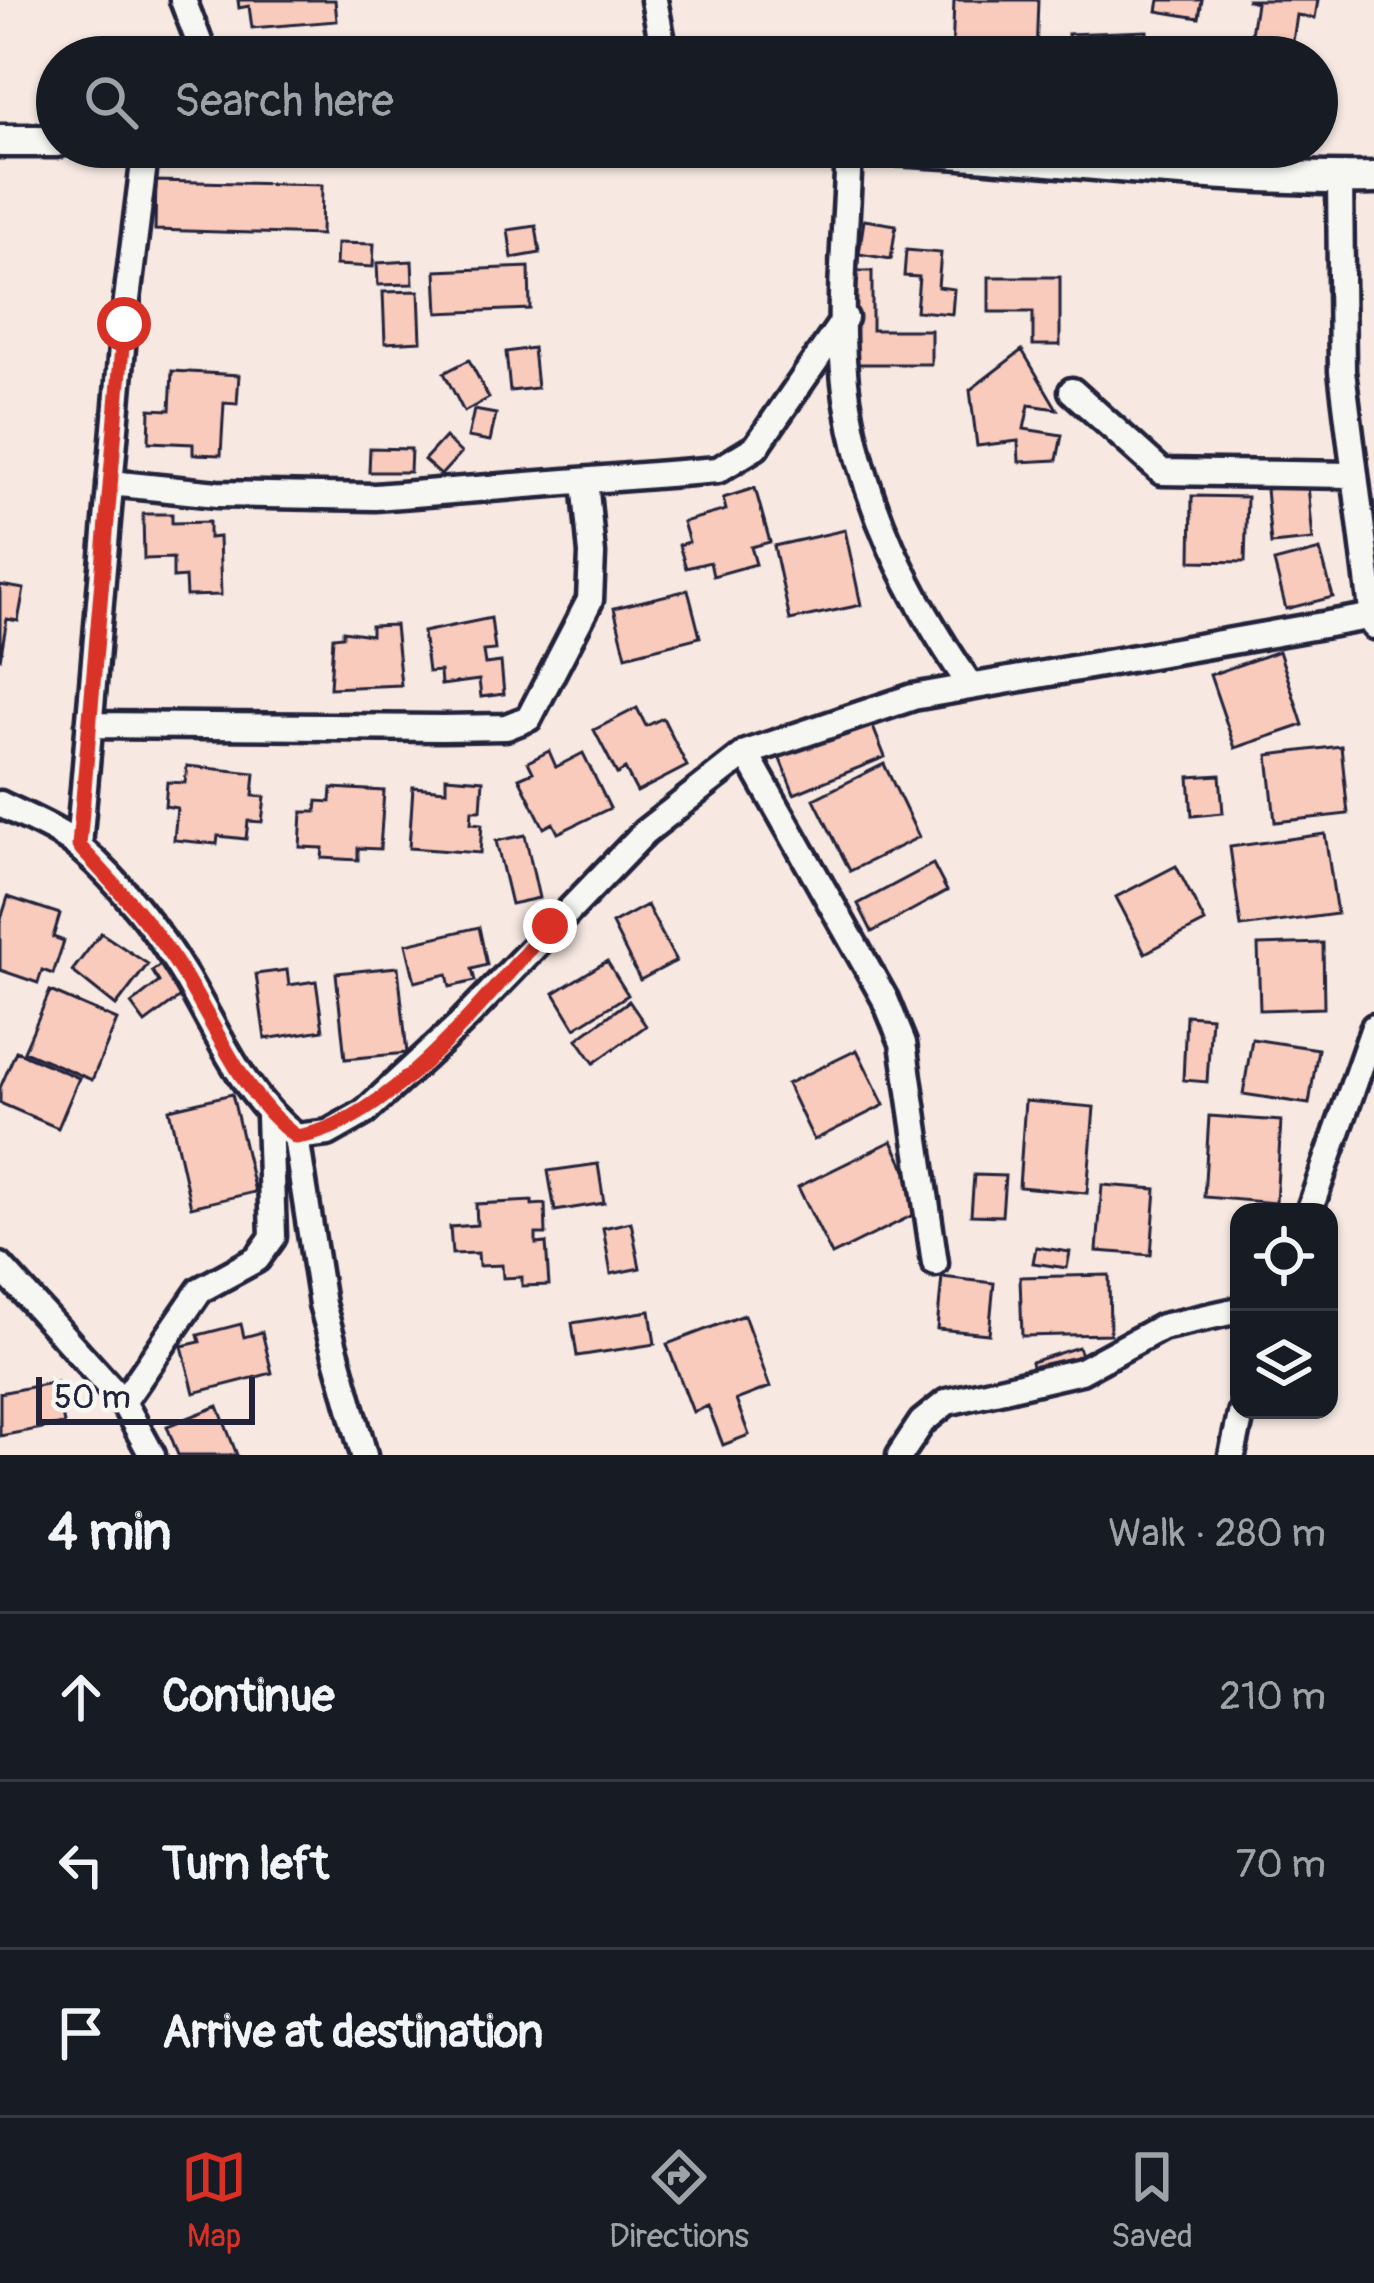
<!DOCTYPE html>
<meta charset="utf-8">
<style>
:root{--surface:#171b24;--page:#20242c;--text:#f1f3f6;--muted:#9ea1a6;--line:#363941;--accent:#d93025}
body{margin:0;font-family:Pangolin,sans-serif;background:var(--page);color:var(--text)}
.controls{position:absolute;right:36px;bottom:36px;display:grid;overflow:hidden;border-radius:24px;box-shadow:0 3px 9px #0004}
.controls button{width:108px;height:108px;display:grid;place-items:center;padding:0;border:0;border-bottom:3px solid var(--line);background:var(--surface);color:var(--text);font:60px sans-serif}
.scale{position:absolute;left:36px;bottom:30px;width:219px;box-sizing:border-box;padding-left:12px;border:6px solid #22223b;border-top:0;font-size:33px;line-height:42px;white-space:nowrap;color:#22223b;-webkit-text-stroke:9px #f6f6f2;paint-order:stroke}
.stop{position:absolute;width:36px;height:36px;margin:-27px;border:9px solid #d93025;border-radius:50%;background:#fff}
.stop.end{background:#d93025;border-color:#fff;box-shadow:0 3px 12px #0008}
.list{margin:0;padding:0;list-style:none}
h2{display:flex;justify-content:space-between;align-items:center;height:156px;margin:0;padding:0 48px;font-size:51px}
h2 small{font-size:39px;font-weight:400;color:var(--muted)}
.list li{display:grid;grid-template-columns:78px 1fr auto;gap:36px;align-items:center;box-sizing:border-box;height:168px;padding:0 48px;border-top:3px solid var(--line)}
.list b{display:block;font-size:45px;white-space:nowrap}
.list em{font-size:39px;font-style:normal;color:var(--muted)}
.icon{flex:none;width:66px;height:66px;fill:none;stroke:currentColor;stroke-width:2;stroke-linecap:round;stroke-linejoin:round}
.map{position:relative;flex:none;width:1374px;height:1455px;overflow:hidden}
.search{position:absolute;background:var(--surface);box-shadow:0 3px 9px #0004;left:36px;right:36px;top:36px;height:132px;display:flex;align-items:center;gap:30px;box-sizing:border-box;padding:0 42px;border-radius:66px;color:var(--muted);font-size:45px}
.sheet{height:660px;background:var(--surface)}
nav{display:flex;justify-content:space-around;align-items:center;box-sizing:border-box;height:168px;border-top:3px solid var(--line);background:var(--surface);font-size:33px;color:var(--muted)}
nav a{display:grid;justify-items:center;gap:6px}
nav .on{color:var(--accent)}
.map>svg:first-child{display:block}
.building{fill:#f8cbbc;stroke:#22223b;stroke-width:3}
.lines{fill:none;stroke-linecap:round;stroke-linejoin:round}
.minor-casing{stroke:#22223b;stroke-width:33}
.tertiary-casing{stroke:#22223b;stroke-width:39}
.minor{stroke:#f6f6f2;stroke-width:24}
.tertiary{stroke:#f6f6f2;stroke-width:30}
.route{stroke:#d93025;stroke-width:15}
</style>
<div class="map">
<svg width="1374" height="1455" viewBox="0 0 1374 1455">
<rect width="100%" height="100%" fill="#f7e9e2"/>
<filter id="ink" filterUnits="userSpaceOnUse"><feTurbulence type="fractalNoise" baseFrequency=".00833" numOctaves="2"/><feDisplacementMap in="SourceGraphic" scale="24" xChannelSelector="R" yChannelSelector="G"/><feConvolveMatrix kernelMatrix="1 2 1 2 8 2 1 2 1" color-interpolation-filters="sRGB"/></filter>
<g filter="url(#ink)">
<path class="building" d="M238,0H335L337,21L252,28L249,6L239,8Z
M954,0H1038L1036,57H952Z
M1159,0H1202L1199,18L1157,11Z
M1318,0L1315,18L1297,15L1293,41L1251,34L1256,3L1246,0Z
M1147,31L1148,57H1069L1068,34Z
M156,181L322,185L321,235L155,230Z
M864,220L896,225L891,259L859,254Z
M536,226L540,253L512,258L508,230Z
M337,243L374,244L373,267L336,265Z
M906,250L941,253L938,287L954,289L952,314L916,311L919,277L904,276Z
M412,261L413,284L378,285L377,263Z
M529,267L530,309L438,313L436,271Z
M842,271H872V330H931V364H842Z
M989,277H1060V345H1033V312H989Z
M419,291L421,341L385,343L383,292Z
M533,348L537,388L510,391L506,352Z
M1022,350L1057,409L1029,405L1024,429L1062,435L1057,460L1019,462L1018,441L977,446L970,390Z
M469,360L489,398L464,412L444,373Z
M172,371L239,375L237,404L224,403L221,455L193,454V444L149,442L150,409L170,410Z
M474,410L496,414L490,441L468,437Z
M445,437L461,453L441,475L424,460Z
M370,448L411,449L410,472H369Z
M1308,485L1313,540L1271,544L1266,489Z
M755,488L770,542L751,547L756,564L713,576L710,562L686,568L679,545L689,542L683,522L726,510L723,498Z
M1192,496L1247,497L1245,562L1191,561Z
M143,514H172V523L209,522V538L219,537L221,595L186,596L185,577L173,578V558L144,559Z
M845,530L861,605L790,620L774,546Z
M1320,550L1333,597L1286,609L1274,562Z
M0,585L24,589L18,621L7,619L0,660Z
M688,590L700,637L626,656L614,608Z
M491,618L495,650L483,651L485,664L501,662L504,694L481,697L479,680L441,685L440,671L428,672L423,632Z
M395,625L401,685L330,688L333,637L343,636V631L371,635V626Z
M1279,651L1303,725L1235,748L1210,675Z
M637,708L646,726L663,718L687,766L637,792L625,769L617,774L594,730Z
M869,717L885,757L794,794L778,754Z
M1341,746L1348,814L1275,822L1268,755Z
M549,751L556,767L583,753L610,808L558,833L553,823L544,828L519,778L533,772L528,762Z
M884,764L919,837L850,871L814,799Z
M187,766L255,773L253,796L265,797L262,822L248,821L246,839L218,836L217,844L174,840L177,808L165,806L167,782L185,783Z
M1220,775L1223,813L1192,816L1189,777Z
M446,777L483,780L481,810H472L471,823L482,824L480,853L409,848L413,787L446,790Z
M332,788L384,791L380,849L358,848V860L322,858L323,848L300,847L302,812H316L317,801L331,802Z
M1325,834L1337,914L1241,927L1230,847Z
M525,835L539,898L511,904L496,841Z
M933,864L947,891L872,932L858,904Z
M1176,866L1205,922L1145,953L1116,897Z
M8,897L60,914L53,937L64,941L53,974L42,970L38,983L0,970V922Z
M647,905L676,961L640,980L612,924Z
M479,927L487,965L472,969L475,981L450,987L447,974L415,982L406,944Z
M101,933L148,964L116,1006L72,971Z
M1323,943L1324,1008L1260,1010L1258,945Z
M607,961L628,995L575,1028L554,993Z
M162,964L184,994L145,1023L131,1004L159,982L152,971Z
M398,967L407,1053L345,1059L336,973Z
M287,970L289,985L316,981L323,1030L265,1039L256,974Z
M50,991L117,1020L92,1080L24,1051Z
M629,1001L646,1026L594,1063L577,1039Z
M1186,1015L1211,1017L1207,1082L1183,1080Z
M1252,1039L1318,1049L1309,1104L1243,1094Z
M857,1050L884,1105L814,1140L787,1084Z
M16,1051L79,1078L58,1128L0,1103V1088Z
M232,1094L255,1192L191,1207L169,1109Z
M1025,1101L1094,1107L1087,1193L1019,1187Z
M1209,1116L1281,1121L1276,1203L1204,1197Z
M892,1141L925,1209L832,1255L798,1187Z
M598,1164L604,1203L555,1211L548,1171Z
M974,1175L1005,1176L1002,1216L971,1215Z
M1102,1185L1156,1189L1151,1255L1097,1251Z
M532,1201V1205L545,1204L546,1234H536V1244L546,1243L549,1285L522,1286V1277L503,1278L502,1265L479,1266L478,1253L452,1254L450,1227L477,1225L476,1204Z
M631,1222L640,1268L611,1274L603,1228Z
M1036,1247L1070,1252L1067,1268L1033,1263Z
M1109,1275L1110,1334L1022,1336L1020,1277Z
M942,1277L994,1283L989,1334L937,1329Z
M650,1311L655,1344L577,1356L572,1323Z
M744,1315L770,1387L736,1400L749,1435L723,1445L708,1406L693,1412L667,1344Z
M241,1324L244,1337L262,1332L272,1373L194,1393L182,1346L200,1342L198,1335Z
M1078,1347L1083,1361L1035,1376L1031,1362Z
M56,1382L64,1424L0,1436V1393Z
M218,1406L237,1455H178L167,1426Z"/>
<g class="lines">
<defs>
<path id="minor" d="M183,0L205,57
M654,0L665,57
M849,147C847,229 835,317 847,398C863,506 909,596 970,685
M1340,179L1342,371L1374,626
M1072,391L1162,472L1351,475
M110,483L217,494L375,497L718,470L756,447L845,318
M89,725L442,728L506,727L529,718L590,600L592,554L585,481
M746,753L885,999L903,1043L935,1263
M0,804C26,817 60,830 81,849C121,883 159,933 186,978C219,1035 243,1095 296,1137L328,1133L365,1112L459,1025L645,832L746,753L913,697L1374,616
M79,846L124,324L146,147
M296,1137L322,1304L364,1455
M1309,1212L1374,1027
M0,1266L123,1402L152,1455
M123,1402L200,1290L257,1259L273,1237L269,1116
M900,1455L922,1422L947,1402L1081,1371L1162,1327L1239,1310
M1232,1455L1242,1410"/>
<path id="tertiary" d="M0,141H57
M824,147C1008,149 1190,181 1374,178"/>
</defs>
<use href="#minor" class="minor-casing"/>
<use href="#tertiary" class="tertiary-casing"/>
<use href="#minor" class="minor"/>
<use href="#tertiary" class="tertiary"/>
</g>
</g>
<g class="lines" filter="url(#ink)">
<path class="route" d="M124,324L79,846C117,887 156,929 185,977C220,1034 242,1095 296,1137C389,1126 487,994 550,926"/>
</g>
</svg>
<div class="controls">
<button><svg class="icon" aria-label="locate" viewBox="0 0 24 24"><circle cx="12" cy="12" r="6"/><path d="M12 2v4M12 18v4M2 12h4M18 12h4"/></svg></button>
<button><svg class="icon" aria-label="layers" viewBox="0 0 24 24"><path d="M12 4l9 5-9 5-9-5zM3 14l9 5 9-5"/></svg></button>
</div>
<div class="scale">50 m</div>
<div class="stop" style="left:124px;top:324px"></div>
<div class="stop end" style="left:550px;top:926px"></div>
<div class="search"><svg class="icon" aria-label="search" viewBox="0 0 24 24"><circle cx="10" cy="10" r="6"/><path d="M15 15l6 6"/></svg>Search here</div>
</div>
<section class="sheet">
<h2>4 min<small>Walk · 280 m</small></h2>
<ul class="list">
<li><svg class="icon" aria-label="ahead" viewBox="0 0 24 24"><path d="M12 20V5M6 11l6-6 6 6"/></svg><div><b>Continue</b></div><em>210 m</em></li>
<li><svg class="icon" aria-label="left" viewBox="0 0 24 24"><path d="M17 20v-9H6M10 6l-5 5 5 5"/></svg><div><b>Turn left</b></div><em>70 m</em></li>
<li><svg class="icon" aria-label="arrive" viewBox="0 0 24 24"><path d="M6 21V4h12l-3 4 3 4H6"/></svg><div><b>Arrive at destination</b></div></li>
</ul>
</section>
<nav>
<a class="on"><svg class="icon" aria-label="map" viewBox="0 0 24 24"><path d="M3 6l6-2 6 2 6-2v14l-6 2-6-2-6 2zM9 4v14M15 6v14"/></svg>Map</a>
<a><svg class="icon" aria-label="directions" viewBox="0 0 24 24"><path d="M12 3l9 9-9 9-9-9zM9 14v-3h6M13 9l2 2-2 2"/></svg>Directions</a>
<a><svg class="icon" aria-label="saved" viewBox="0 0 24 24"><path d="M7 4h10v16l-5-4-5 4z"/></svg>Saved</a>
</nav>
